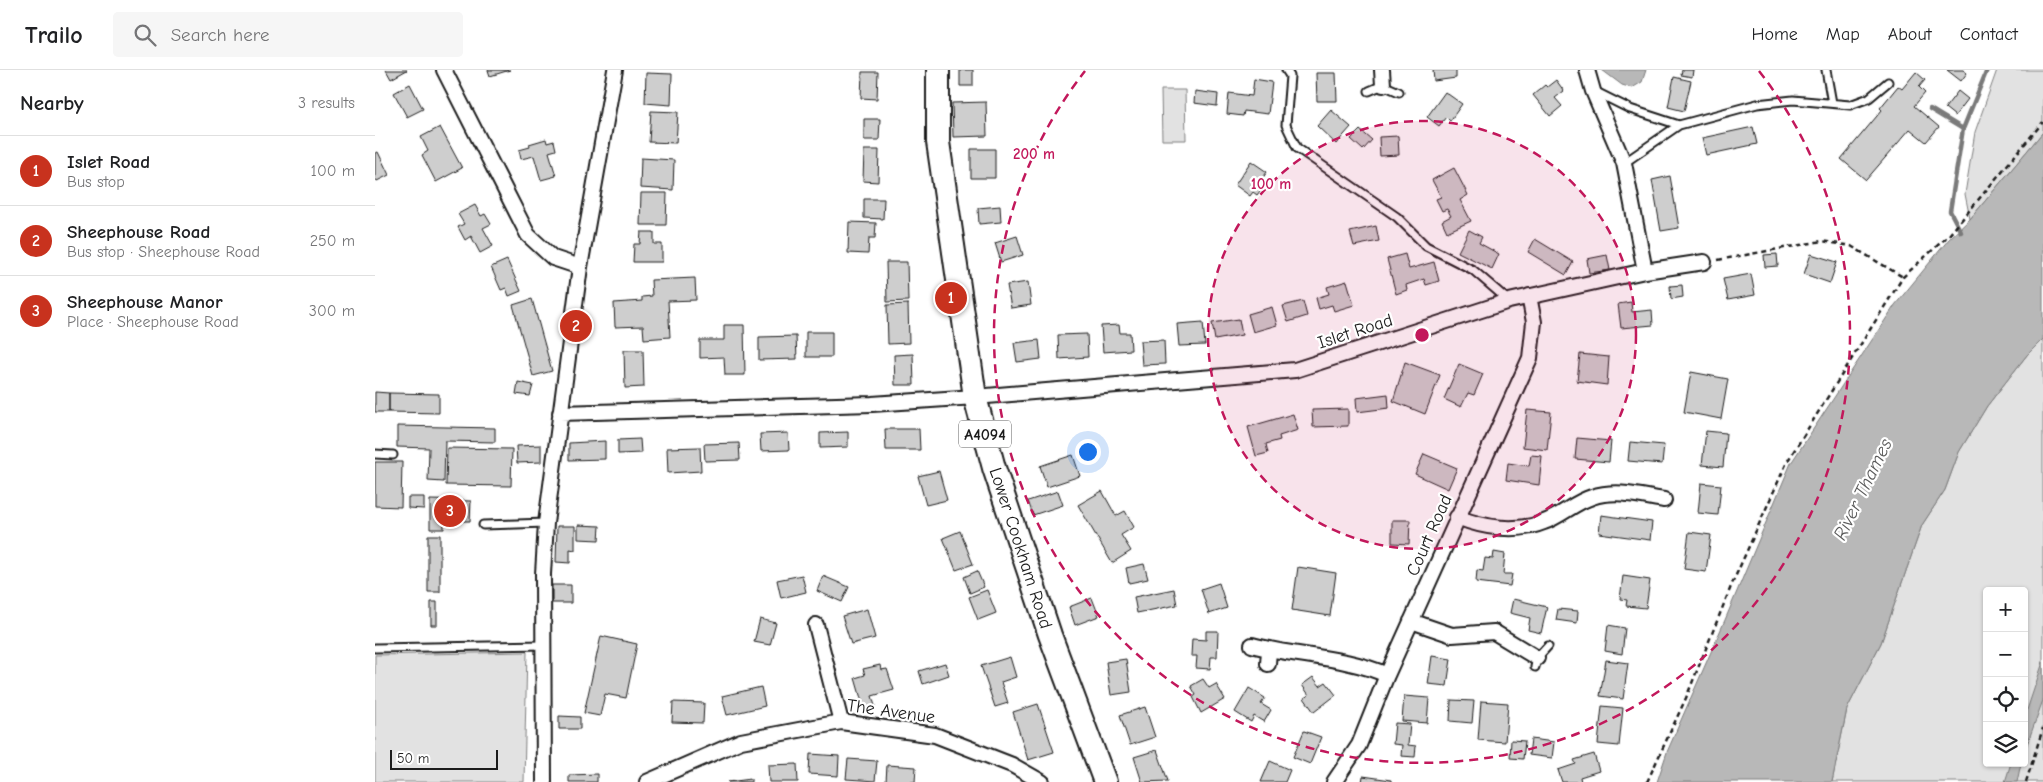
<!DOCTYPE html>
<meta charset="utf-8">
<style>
:root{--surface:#fff;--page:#f6f6f6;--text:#202124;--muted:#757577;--line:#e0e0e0;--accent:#c8321e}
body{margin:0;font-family:"Comic Neue",sans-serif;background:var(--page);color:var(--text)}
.controls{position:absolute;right:15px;bottom:15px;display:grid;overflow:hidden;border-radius:5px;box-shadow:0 1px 4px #0004}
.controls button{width:45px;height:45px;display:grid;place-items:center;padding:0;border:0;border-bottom:1px solid var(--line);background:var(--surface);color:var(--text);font:25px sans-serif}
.scale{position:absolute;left:15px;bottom:12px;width:108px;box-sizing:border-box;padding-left:5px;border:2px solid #1c1c1c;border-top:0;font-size:14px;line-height:18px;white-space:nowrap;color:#1c1c1c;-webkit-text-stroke:4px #fff;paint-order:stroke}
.you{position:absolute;left:712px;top:381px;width:18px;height:18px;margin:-12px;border:4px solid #fff;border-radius:50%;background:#1a73e8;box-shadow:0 0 0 8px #1a73e833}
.badge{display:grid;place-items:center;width:32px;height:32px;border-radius:50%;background:var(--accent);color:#fff;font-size:16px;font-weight:700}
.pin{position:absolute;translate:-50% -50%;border:2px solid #fff;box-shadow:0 1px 5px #0006}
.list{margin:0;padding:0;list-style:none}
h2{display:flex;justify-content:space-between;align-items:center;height:65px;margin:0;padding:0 20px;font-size:21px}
h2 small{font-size:16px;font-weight:400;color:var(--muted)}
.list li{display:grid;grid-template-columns:32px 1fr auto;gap:15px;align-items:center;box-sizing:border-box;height:70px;padding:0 20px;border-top:1px solid var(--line)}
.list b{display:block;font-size:19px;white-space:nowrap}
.list p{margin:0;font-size:16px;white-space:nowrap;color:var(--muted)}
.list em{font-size:16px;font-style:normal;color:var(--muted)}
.icon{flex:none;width:28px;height:28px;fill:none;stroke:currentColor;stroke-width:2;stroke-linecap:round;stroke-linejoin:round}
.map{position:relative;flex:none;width:1668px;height:712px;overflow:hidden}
header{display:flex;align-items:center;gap:30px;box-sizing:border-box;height:70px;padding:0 25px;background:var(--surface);border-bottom:1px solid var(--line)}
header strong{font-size:24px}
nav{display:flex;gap:28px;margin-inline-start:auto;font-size:18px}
.search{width:350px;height:45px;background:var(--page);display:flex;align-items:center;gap:12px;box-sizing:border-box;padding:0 18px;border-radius:5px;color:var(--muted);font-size:19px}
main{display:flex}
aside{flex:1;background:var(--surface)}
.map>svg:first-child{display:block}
.green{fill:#e2e2e2;stroke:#7f7f7f;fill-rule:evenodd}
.water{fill:#b8b8b8;stroke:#7a7a7a}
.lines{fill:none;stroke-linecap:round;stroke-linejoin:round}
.stream{stroke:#7a7a7a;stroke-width:4.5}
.building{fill:#cecece;stroke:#1c1c1c}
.service-casing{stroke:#1c1c1c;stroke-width:11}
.minor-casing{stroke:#1c1c1c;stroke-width:18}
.primary-casing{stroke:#1c1c1c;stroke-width:26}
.path{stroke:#1c1c1c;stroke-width:2.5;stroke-dasharray:5 4;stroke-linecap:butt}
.service{stroke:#fff;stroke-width:7}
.minor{stroke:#fff;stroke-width:14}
.primary{stroke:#fff;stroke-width:22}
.ring{fill:none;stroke:#c2185b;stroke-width:2.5;stroke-dasharray:9 6}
.labels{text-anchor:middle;stroke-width:4.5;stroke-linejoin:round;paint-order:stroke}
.shield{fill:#fff;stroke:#606060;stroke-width:1}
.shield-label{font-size:16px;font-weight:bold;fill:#1c1c1c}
.street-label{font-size:18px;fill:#1c1c1c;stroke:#fff}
.water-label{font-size:19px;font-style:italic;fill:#5a5a5a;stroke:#fff}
.centre{fill:#c2185b;stroke:#fff;stroke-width:2.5}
.ring-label{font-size:15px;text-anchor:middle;font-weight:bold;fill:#c2185b;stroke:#fff;stroke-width:4.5;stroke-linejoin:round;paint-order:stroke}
</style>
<header>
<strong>Trailo</strong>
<div class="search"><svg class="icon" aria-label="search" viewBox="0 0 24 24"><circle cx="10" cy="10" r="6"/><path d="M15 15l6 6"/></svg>Search here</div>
<nav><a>Home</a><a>Map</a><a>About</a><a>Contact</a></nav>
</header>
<main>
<aside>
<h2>Nearby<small>3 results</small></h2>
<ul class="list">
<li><span class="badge">1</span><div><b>Islet Road</b><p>Bus stop</p></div><em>100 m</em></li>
<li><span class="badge">2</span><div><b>Sheephouse Road</b><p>Bus stop · Sheephouse Road</p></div><em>250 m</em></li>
<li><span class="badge">3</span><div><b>Sheephouse Manor</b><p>Place · Sheephouse Road</p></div><em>300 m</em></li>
</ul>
</aside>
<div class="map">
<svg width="1668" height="712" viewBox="0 0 1668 712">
<rect width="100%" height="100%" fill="#fff"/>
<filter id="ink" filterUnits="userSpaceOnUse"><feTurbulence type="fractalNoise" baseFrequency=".02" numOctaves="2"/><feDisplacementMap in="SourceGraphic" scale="10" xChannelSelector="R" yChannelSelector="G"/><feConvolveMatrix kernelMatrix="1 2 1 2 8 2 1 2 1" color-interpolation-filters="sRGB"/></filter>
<g filter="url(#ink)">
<path class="green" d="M1622,0H1668V62L1595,149L1590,124L1600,62Z
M786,20H810L811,70H787Z
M1668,269V712H1457L1472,639L1506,573L1547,455L1570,420L1584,382L1612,336L1652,285ZM1612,521H1649V693H1612Z
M152,582L149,712H0V585Z"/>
<path class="water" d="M1227,0H1271L1267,12L1257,18L1247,15Z
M1668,62V269L1652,285L1612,336L1584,382L1570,420L1547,455L1506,573L1472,639L1457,712H1282L1292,682L1350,550L1416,393L1520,235L1574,169L1595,149Z
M1668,592V630L1649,683V649Z
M1636,693H1646L1642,712H1630Z"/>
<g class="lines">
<path class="stream" d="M1555,39L1588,59
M1586,162L1575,141L1588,59L1612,0"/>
</g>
<path class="building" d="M11,0H32L16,9Z
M113,0H135L115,6Z
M585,0H598V16H585Z
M1058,0H1081V8L1059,11Z
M1307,0H1318L1317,7L1306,5Z
M1572,0H1588L1592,3L1586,11Z
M487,2H503L502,29L486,28Z
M1541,2L1550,10L1544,17L1550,23L1539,36L1564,57L1551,72L1535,59L1491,110L1466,89L1507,40L1505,38L1523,16L1527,19Z
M271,3L297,4L296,35L270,33Z
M941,3H961L962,31H942Z
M1299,7L1316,11L1309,41L1293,37Z
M879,9L897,12L893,44L869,41L868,46L852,44L854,23L877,26Z
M1181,10L1189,21L1180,28L1187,36L1175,46L1158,25L1170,15L1172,17Z
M35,14L48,39L32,47L19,23Z
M820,21L843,24L842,36L819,33Z
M1583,21L1593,29L1580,46L1570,38Z
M1070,22L1087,34L1075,51L1071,47L1064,56L1052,47Z
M611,32L612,66L578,67L577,33Z
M956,40L976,57L961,74L942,56Z
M276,41L303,42L301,73L274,72Z
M489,49H505L504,70H489Z
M65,57L87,98L61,112L47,85L53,81L46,67Z
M1378,57L1382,74L1331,85L1327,68Z
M985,60L997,70L988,80L976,69Z
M1023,66L1024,85L1005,86L1004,67Z
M171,69L172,73L179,71L181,80L174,82L181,106L166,110L159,86L146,89L144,80L155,77L154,74Z
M596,79H620V108H596Z
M489,80H504L503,112L488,111Z
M3,82L14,105L2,111L0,108V83Z
M266,88L299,90L298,120L265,118Z
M876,91L892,102L884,113L889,116L882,125L878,122L875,126L860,115Z
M1079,98L1093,125L1085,130L1096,151L1072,162L1067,151L1076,146L1072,139L1067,141L1061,129L1066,127L1057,110Z
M1295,106L1304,158L1286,161L1277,110Z
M266,123H292L291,155H265Z
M489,129H509L508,149L489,148Z
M100,135L106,146L110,144L116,154L108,158L118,176L105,183L96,166L90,170L83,157L89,154L83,144Z
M625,136L626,152L604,154L603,138Z
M474,152L501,153L500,168H494L493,184L473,183Z
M1001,156L1004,171L979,176L975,162Z
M1094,160L1107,167L1104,173L1124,184L1117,199L1083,182Z
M266,162H279V174H287V192H258L259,174H265Z
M642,166L648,185L626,192L620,173Z
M1160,169L1198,192L1191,205L1153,182Z
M1030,184L1034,199L1059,192L1064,211L1051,215L1049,209L1031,215L1032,220L1021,224L1012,189Z
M1402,184L1403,196L1390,197L1389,185Z
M1436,184L1462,192L1455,213L1429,204Z
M1232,185L1235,200L1214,203L1212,189Z
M132,190L146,221L134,226L131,218L126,220L116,197Z
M511,192H532L533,231L512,232Z
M1376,204L1380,225L1353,230L1348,209Z
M320,208L321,230L293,231L295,267L269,269L268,256L240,257L239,233L267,231V227L277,226L276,210Z
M972,211L979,235L959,241L957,235L944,239L941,228L954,224L952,217Z
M653,212L656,235L636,238L632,215Z
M1307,215L1308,227L1296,229L1295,216Z
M157,229L177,301L158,306L138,235Z
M928,231L932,246L913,252L908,236Z
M1256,232L1257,242L1277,240L1278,255L1246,258L1243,234Z
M533,234L534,273L513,274L512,235Z
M897,237L902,255L878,262L873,244Z
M864,249L867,265L840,270L837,253Z
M828,252L830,275L804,276L802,254Z
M349,255H369L370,305H350L349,287L325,288V270H349Z
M744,255L745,263H755L756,280L728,282L726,256Z
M431,262H457V287H431Z
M712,264L713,287L684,289L683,265Z
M421,266L422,289L384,290V267Z
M664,270L666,289L642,292L639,273Z
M789,270L790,294L767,295L765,271Z
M249,280H268L269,317L250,318Z
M538,284L539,315H520L519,285Z
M1205,284L1234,287L1232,315L1202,311Z
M1030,292L1065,305L1050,344L1018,331Z
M1084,294L1108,304L1099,325L1093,323L1086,337L1069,329Z
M1316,302L1353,309L1346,349L1309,342Z
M143,312L158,315L155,326L141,324Z
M0,322L14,323V342H0Z
M14,323L64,324V343L14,342Z
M1013,324L1014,338L982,342L981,328Z
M973,339V356L938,357L937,340Z
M1152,340L1176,342L1172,380L1148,377Z
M918,344L923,360L904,366L905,370L891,374L893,383L881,386L873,357Z
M22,356L120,358V372L70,371L69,412L53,411L54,378L22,377Z
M510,359H544L545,380H511Z
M1331,361L1351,363L1348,397L1327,395Z
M473,362V377L445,378V363Z
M413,363L414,380L386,381L385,364Z
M1202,368L1236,371L1234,392L1200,389Z
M265,369L266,383L243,384V370Z
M230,371V389L194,390V373Z
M1255,372L1289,375L1287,394L1253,391Z
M364,373L365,390L330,391L329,374Z
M166,375V392L142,393L141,376Z
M325,377L326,401L293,403L292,378Z
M72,378L137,379L136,416L71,415Z
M1049,384L1082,398L1073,419L1040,404Z
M698,385L705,406L672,417L665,396Z
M1156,385L1167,386L1164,415L1131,410L1133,393L1154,396Z
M0,392H27L26,437L0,436Z
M564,401L572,430L551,435L543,406Z
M1326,413L1346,415L1343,445L1323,443Z
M683,421L688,435L658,445L653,431Z
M727,421L741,446L750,441L759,457L746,465L756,481L737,493L703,435Z
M33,427H49V439L33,438Z
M55,430L96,431L95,451H69V459H55Z
M1226,445L1277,452L1275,470L1224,463Z
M1017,450H1035L1034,474L1017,473Z
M203,455L225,456L224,470L203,469Z
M182,456H200V480L195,479V493L181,492Z
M585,461L598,494L581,500L568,468Z
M1314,462L1336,465L1331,502L1309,499Z
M53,465H65V522H53Z
M1119,482L1130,484L1128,504H1137L1135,516L1101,512L1102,500L1108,501L1110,488L1118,489Z
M769,494L773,509L754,513L751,498Z
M923,497L961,503L955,546L917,540Z
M602,501L609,517L595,523L589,507Z
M427,505L431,522L406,528L402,510Z
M448,506L474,517L467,532L442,521Z
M1248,506L1275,510L1271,538L1251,536L1252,530L1245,529Z
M844,513L852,538L834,544L826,519Z
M177,515H196V533H177Z
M799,519L802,535L762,543L759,527Z
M612,520L621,543L603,550L594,527Z
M717,528L724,546L700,555L694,537Z
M1138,529L1172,537L1166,563L1153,560L1155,548L1135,543Z
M56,532H62V555H56Z
M492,539L500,568L476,574L467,546Z
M1183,539L1203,541L1202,553L1181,550Z
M385,549L401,553L395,575L379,572Z
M1233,555L1250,558L1247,584L1230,581Z
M831,561H843L842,587H836L835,599L821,598L822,586H816L817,569L831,570Z
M226,566L262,574L251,628L230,624L225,646L209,643Z
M1057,586L1076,589L1072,616L1053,614Z
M635,587L641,607L626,612L633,633L620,637L606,596Z
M751,589L756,622L736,625L731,592Z
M1231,590L1253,593L1248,629L1225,626Z
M570,593L574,605L548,614L544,601Z
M505,595L506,600L512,599L519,620L497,626L500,636L489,639L480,608L490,605L488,599Z
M938,607L945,616L951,612L961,625L939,642L929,628L934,625L927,615Z
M828,609L834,618L841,614L850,629L826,643L818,627L821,625L816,616Z
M386,617L390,636L352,645L347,626Z
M874,618L890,628L886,634L896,640L889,652L879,646L876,652L860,642Z
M1029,626L1054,628L1052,653L1027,651Z
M1076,630L1099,631L1097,653L1075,651Z
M1106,631L1133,633L1130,672L1103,670Z
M298,632L329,633L328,653L297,652Z
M663,634L679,682L653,690L638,642Z
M1227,636L1248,638L1244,676L1223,674Z
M770,637L780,667L755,675L745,645Z
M184,646L205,647V659H184Z
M1020,653L1035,654L1033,675L1041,676L1040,687L1026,686L1027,675L1018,674Z
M929,661L946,667L935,694L918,687Z
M1156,669L1179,672L1177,688L1154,685Z
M1136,670L1150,671L1148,689L1135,688Z
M782,680L793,711L767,712L759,687Z
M435,684L464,686L463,706L434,704Z
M1219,684L1224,701L1205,707L1206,712H1187L1183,700L1201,694L1199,690Z
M473,689L502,691L500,711L471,709Z
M895,691L915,700L910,712H886Z
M422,694L423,712H394L393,695Z
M512,695L541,697L540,712H511Z
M222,704V712H194V705Z
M988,706L1016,710V712H987Z
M376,709V712H353Z"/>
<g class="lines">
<defs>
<path id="service" d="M911,0L915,6L911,55L922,78L1022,147L1051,176L1098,200L1134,231
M1451,0L1457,33
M994,21L1008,15L1024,22
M1221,22L1255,39L1304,55
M1249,93L1304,55L1382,34L1418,30L1475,35L1494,28L1513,12
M0,384L18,385
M108,455L171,453
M0,578L169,575
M1160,597L1162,588L1173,576"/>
<path id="minor" d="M69,0L153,165L178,188L205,197
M1007,0L1008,15
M1212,0L1218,21L1249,93L1270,201L1329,192
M185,343L497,334L600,327L920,300L1134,231L1270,201
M1082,447C1109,458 1142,463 1169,452C1186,446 1200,432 1217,427C1241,419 1265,426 1289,430
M1036,551L1077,565L1119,562L1162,588
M441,555L466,652
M877,575C921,587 970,586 1012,605
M893,594L894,580
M169,712L168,504L171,453L205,197L240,0
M272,712L366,671L466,652L560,665L637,695L667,712
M959,712L984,675L1012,605L1155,288L1159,252L1154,226"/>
<path id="primary" d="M563,0V72L600,327L619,398L675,565L730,712"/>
</defs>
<use href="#service" class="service-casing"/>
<use href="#minor" class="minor-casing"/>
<use href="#primary" class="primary-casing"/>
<path class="path" d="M1343,190L1447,171L1476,176L1528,207
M1272,712L1311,628L1357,514L1412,392L1528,207L1574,165L1668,52
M1651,712L1668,658"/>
<use href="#service" class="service"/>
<use href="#minor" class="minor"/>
<use href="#primary" class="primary"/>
</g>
</g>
<circle cx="1047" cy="265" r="214" fill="#c2185b" fill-opacity=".12"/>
<g class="ring">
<circle cx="1047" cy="265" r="214"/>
<path d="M1384 1A428 428 0 1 1 710 1"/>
</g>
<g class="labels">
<rect class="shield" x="584" y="350.5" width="52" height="27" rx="4"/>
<g class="shield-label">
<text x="610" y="370">A4094</text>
</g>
<g class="street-label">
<text transform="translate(980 261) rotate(-18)" y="6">Islet Road</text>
<text transform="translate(1054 465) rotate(-66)" y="6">Court Road</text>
<text transform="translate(646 478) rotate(72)" y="6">Lower Cookham Road</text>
<text transform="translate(516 641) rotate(8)" y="6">The Avenue</text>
</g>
<g class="water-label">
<text transform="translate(1487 419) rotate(-64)" y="7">River Thames</text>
</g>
</g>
<circle cx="1047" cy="265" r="8" class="centre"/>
<g class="ring-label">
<text x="659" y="89">200 m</text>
<text x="896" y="119">100 m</text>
</g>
</svg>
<div class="controls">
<button>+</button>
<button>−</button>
<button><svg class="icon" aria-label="locate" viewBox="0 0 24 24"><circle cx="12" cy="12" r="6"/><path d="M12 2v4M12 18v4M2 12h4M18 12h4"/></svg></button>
<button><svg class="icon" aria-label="layers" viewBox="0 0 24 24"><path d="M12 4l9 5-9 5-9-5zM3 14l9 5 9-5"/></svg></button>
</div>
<div class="scale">50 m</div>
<div class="you"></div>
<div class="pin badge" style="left:576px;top:228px">1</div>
<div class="pin badge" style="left:201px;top:256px">2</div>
<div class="pin badge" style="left:75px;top:441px">3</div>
</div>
</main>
